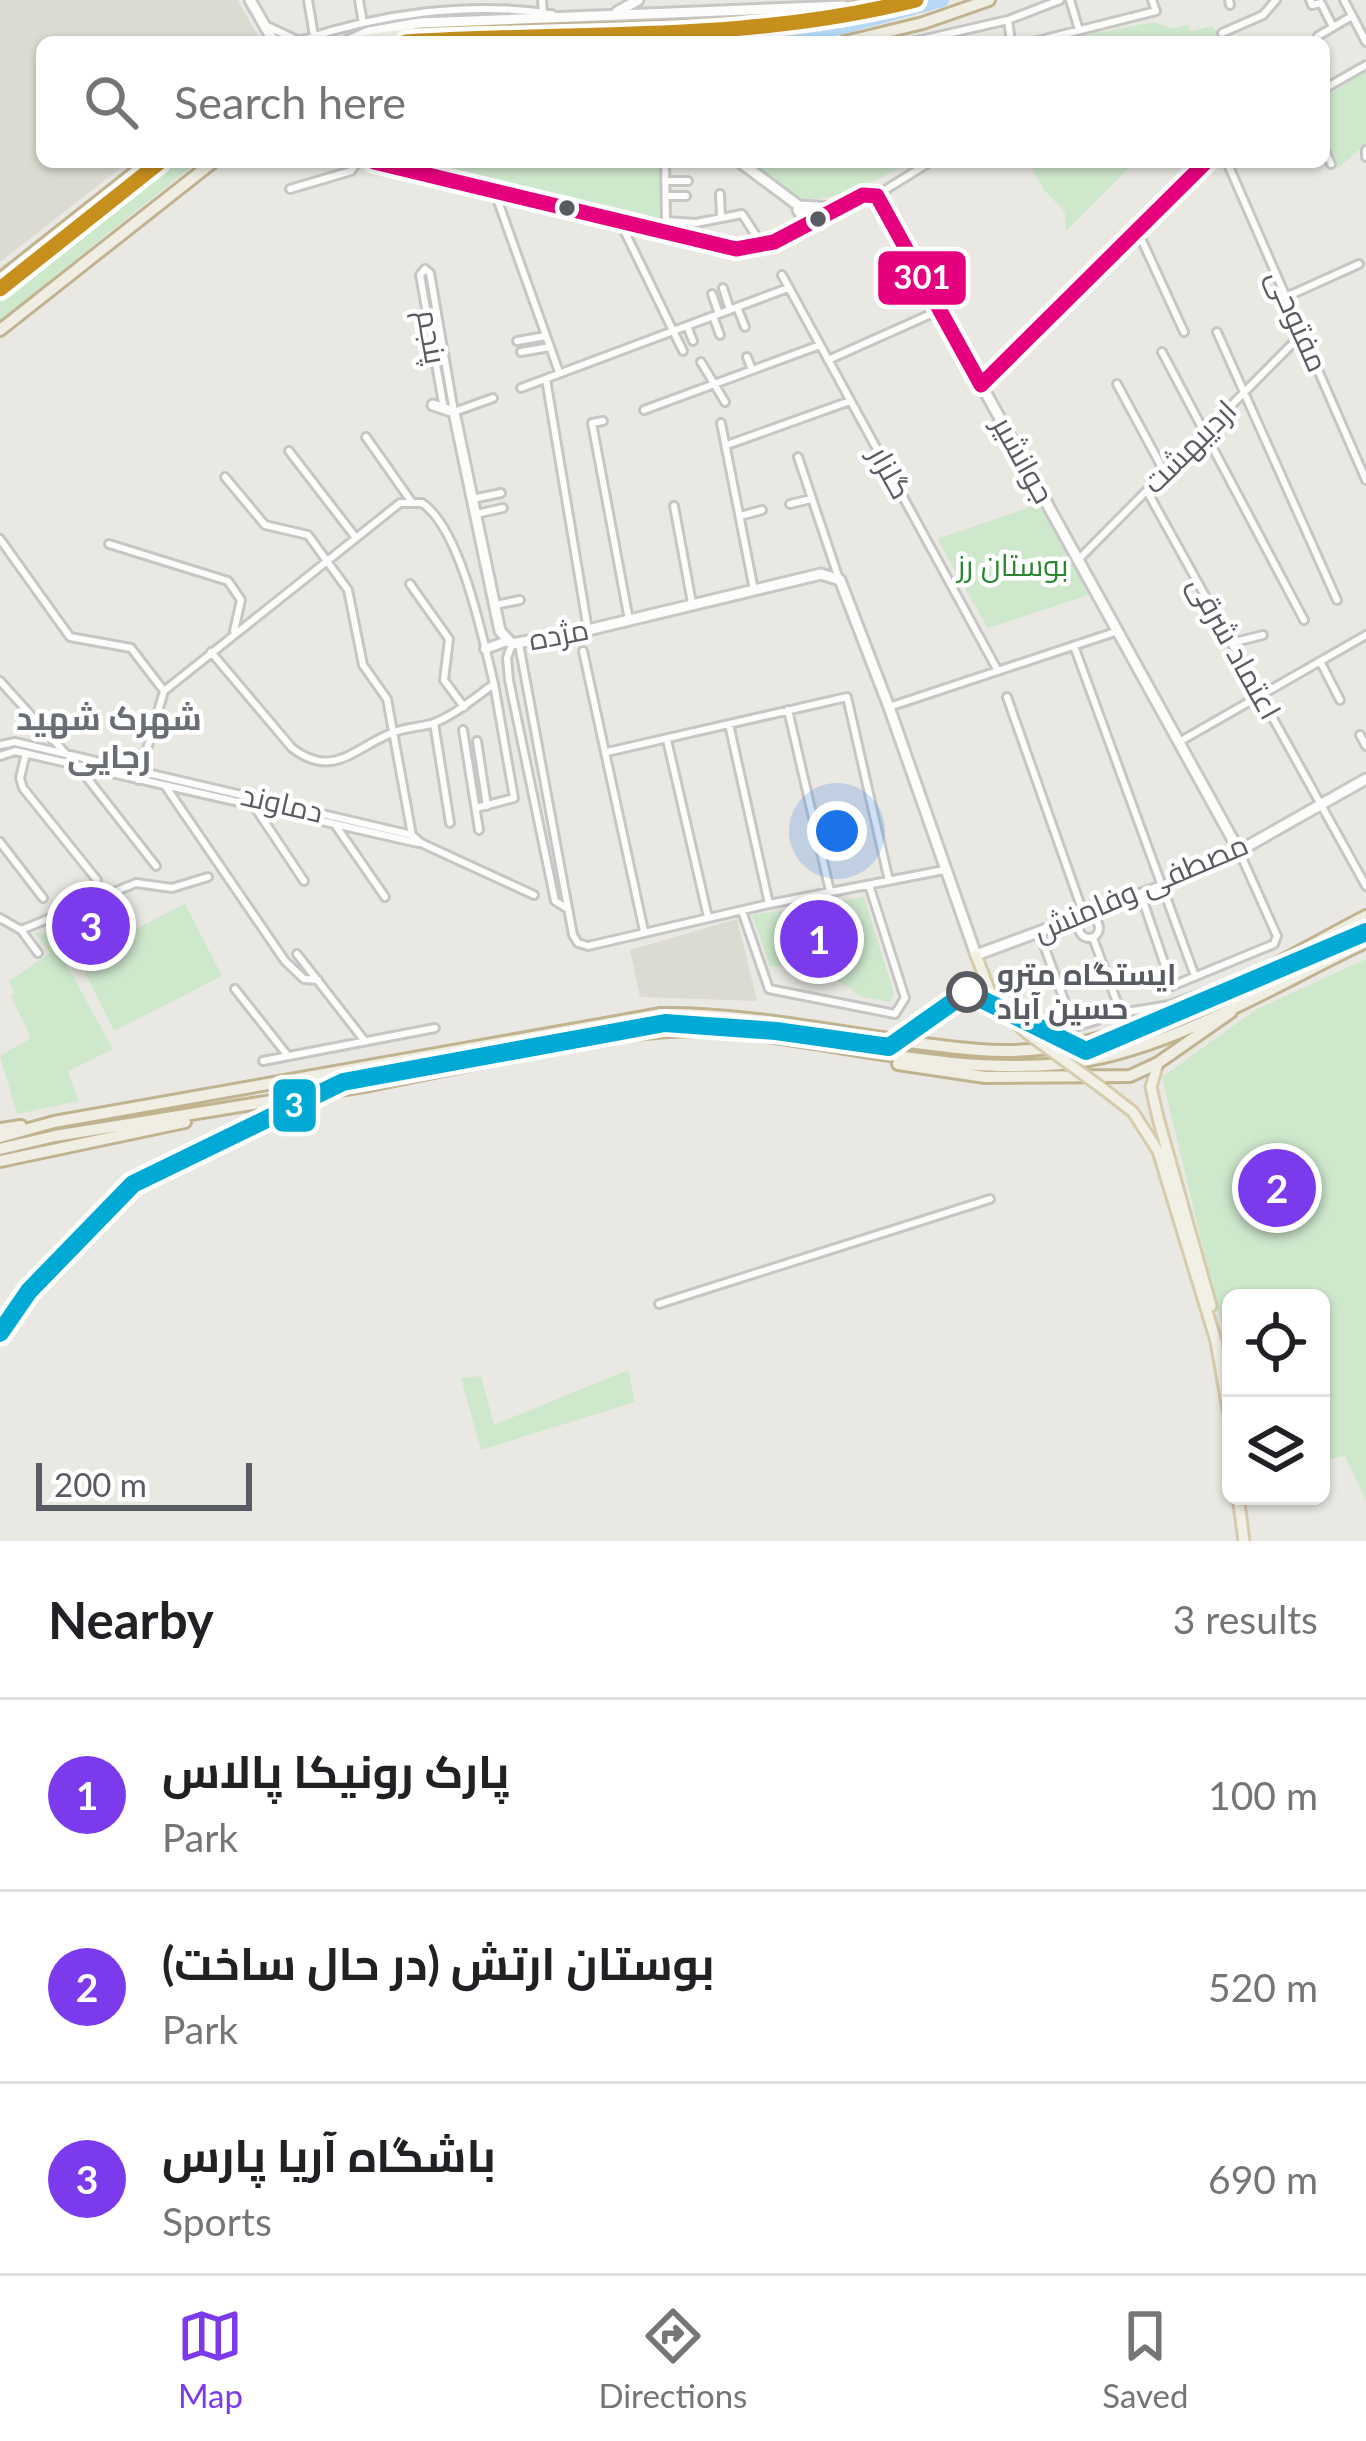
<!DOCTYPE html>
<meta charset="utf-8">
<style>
:root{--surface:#fff;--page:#f6f6f6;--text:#202124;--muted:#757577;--line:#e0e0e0;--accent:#7c3aed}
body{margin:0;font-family:Lato,Cairo,sans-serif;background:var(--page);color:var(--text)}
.controls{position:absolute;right:36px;bottom:36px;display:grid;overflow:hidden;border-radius:18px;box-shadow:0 3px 9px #0004}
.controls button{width:108px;height:108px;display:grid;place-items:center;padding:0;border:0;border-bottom:3px solid var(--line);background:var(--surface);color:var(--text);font:60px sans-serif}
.scale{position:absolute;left:36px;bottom:30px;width:216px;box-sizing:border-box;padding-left:12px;border:6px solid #585c62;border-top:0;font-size:33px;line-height:42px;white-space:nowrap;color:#585c62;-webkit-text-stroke:9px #fff;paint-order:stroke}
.you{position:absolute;left:837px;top:831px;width:42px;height:42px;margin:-30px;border:9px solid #fff;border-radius:50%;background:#1a73e8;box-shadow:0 0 0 18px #1a73e833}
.badge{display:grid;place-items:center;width:78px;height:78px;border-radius:50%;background:var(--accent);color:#fff;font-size:39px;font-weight:700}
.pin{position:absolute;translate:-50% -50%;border:6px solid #fff;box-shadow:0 3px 12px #0006}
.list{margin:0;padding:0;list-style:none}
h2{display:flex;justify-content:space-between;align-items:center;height:156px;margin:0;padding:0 48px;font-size:51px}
h2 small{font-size:39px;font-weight:400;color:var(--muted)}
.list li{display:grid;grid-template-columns:78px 1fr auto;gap:36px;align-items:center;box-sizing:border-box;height:192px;padding:0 48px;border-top:3px solid var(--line)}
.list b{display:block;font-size:45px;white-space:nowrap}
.list p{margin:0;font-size:39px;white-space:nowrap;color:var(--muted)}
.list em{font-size:39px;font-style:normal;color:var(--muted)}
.icon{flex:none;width:66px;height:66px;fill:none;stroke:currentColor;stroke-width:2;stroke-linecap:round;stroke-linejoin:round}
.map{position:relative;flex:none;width:1366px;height:1541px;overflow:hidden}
.search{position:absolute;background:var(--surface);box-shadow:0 3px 9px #0004;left:36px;right:36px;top:36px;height:132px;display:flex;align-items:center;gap:30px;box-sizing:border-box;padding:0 42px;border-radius:18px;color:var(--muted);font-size:45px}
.sheet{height:732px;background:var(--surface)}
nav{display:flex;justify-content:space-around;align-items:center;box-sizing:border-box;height:168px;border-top:3px solid var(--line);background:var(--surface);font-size:33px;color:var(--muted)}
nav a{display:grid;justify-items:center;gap:6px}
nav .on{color:var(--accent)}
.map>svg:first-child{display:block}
.education{fill:#dcdbd2}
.green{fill:#cee8cc}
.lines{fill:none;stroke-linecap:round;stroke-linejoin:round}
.river{stroke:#b4d8f6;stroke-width:14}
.minor-casing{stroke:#c6c6c5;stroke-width:12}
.tertiary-casing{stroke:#c6c6c5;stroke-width:14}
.secondary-casing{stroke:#c7c7c6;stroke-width:15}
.primary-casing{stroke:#d5cbad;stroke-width:15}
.trunk-casing{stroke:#c1b390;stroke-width:16}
.minor{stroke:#fcfcfb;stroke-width:6}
.tertiary{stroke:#fcfcfb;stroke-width:8}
.secondary{stroke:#fcfcfb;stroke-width:9}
.primary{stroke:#f2f0e5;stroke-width:9}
.trunk{stroke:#f0eee2;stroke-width:10}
.primary-bridge-casing{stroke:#d5cbad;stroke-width:15;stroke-linecap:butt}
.primary-bridge{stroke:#f2f0e5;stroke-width:9}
.bus-1-casing{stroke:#fff;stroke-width:24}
.bus-2-casing{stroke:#fff;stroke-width:24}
.bus-1{stroke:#e5007d;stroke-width:15}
.bus-2{stroke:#c7901d;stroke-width:15}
.metro-1-casing{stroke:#fff;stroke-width:27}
.metro-1{stroke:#00aad4;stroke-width:18}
.bus-dot{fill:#585c62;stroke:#fff;stroke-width:4.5}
.stop-dot{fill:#fff;stroke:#585c62;stroke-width:6}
.labels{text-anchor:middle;stroke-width:9;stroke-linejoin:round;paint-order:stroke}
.street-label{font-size:30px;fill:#585c62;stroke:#fff}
.park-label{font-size:30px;fill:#2c8633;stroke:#fff}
.stop-label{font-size:30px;font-weight:bold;fill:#585c62;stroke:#fff;text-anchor:start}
.neighbourhood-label{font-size:33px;font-weight:bold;fill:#696e74;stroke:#fff}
.line-badge{stroke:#fff;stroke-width:4.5}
.badge-label{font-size:33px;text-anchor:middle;font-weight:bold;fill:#fff}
</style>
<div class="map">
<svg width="1366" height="1541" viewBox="0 0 1366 1541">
<rect width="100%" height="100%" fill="#eae8e2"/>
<path class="education" d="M0,0H237L262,42H42V162H128L0,262Z
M737,919L757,1001L640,997L630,950Z"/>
<path class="green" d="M1154,22L1173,29L1188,24L1191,31L1213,26L1221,39L1215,42H1048Z
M1366,72V144L1337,169L1324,139V96Z
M171,162H197L0,320V297Z
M436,162H659L660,226L424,168L426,163Z
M749,162H910C883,178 826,207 794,197C778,191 763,173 749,162Z
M1028,162H1135L1066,231L1065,212L1044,190Z
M1042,503L1091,594L988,628L937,539Z
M864,897L894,993L891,1002L862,997L810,963L770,967L752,915Z
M112,899L125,925L70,953L57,927Z
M185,904L222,976L114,1031L78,958Z
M34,932L50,935L113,1049L68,1071L78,1101L17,1114L0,1056L31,1038L11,996L15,993L9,981L50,953Z
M1366,959V1501L1345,1456L1321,1461V1298H1231V1364L1162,1077L1257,1009Z
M628,1370L635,1402L481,1450L461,1378L481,1376L494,1425Z"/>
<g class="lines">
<path class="river" d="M664,42L835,29L942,0"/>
<defs>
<path id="minor" d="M308,0L314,36
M359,0L363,23
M542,0L543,13
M1070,0L1079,30
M1229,0L1230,5
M1310,0L1312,5L1321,3L1333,27
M1344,0L1366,42
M1008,20L1011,42
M267,26L299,41C378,14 469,1 552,14
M1222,33L1263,15L1276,0
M1318,36L1352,16
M912,42L1008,20L1060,0
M1033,42L1156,11L1152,0
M1324,89L1366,65
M1324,149L1331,164
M1366,150V157
M665,162L666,221L696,223L742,214L761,243
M1227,162L1366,480
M666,181H688
M290,189L351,171L357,162
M495,193L559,372
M720,194L721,218
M877,195L930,162
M666,196H686
M619,220L683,351
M1138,232L1184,332
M425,269L430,273L454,412L493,398
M425,269L420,275L444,409
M782,275L998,671
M723,288L730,310
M712,294L719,314
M1286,297L1359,264
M737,307L745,327
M713,316L720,335
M687,326L693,341
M1217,332L1337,600
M517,341L546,336
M521,352L550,347
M1162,352L1304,620
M747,357L752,370
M828,360L940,310
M701,362L725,402
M546,379L588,630
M1117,384L1165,473
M981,385L1206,162
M521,388L788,288
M644,410L820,345
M603,421L592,423L629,620
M721,423L754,590
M366,437L411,501
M727,445L850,401
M289,451L356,538
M798,457L839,579
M225,477L265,525L308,535L348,590L363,665L387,699L412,835
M1147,491L1366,886
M472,499L501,493
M790,504L811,499
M674,506L692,603
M476,514L503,508
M740,516L762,510
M0,539L70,637L131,648L164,691
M109,544L228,581L241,600L234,631
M1078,560L1302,334
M410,584L449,639L444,680L464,707
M495,605L520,600
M1231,643L1263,635
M512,644L507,658L509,680L555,901L568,909
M519,644L573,935L578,943L588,946L769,904L944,870
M1074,646L1195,976
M583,651L644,931
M1320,661L1340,700
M0,681L66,754
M1007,697L1084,915
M889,707L1118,631
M788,710L830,891
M434,723L450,823
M729,724L769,904
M463,730L479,830
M1360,735L1366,746
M667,740L708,917
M477,741L487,806
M1179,742L1366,635
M0,745L15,742L412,835L421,843L534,895
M607,752L847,697L889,881
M26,753L20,778L23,788L97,880
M0,756L15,751L418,843
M77,765L156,866
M138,780L164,691L400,503H422C461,529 483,639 494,684C474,698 454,716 431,724C419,727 405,728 394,732C355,747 333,780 292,748L211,652
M166,787L285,961L304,979L318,980
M476,808L514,798L494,684
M256,809L304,881
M336,826L385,897
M0,842L43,898
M1141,895L1172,986L1274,944L1277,936L1239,851
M742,911L769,989L895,1014L905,998L869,885
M1079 928a10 10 0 1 1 20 0a10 10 0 1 1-20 0Z
M0,918L21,930L38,953
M21,930L136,883L172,888L208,877
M1039,932L1074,1027
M1093,938L1121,1013L1170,1005L1225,985
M297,954L364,1040
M235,989L288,1056
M1024,1020L1068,1029L1098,1020
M263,1061L435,1028
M659,1304L990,1199"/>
<path id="tertiary" d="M485,649L507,641"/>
<path id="secondary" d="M250,0L274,42
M617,12L638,0
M346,42L369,32L420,23L844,6
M374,162L736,249L774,242L863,195L877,196L1239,851
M740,162L799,206L834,208
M799,206L809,220L807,223L798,210Z
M433,405L454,412L500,631L512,644L588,630L821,574L840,580L889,707L976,955L1163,886L1239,851L1366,779"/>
<path id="primary" d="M976,955L995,1005L1027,1033
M1158,1063L1151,1087L1158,1118L1211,1306
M1102,1088L1133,1112L1158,1151L1216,1341L1231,1427
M1238,1496L1244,1541"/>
<path id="trunk" d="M357,42C410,30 467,32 522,31C644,28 769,31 889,0
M845,42L923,23L989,0
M0,279L148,162
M0,330L213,162
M898,1064L985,1077L1130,1076L1158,1063L1231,1012
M0,1129L21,1126
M0,1137L54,1122L661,1014C769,1013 873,1042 980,1050C1120,1061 1247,978 1366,916
M0,1149L55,1136L370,1085L607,1037C652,1032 697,1027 743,1033C850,1045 952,1074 1061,1064C1164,1055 1274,985 1366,942
M0,1161L185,1122"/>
</defs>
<use href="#minor" class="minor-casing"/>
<use href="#tertiary" class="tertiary-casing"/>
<use href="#secondary" class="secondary-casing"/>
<use href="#primary" class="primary-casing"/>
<use href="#trunk" class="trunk-casing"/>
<use href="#minor" class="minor"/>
<use href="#tertiary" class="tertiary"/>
<use href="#secondary" class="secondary"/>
<use href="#primary" class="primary"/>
<use href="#trunk" class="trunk"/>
<defs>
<path id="primary-bridge" d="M1027,1033L1102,1088"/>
</defs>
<use href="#primary-bridge" class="primary-bridge-casing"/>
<use href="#primary-bridge" class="primary-bridge"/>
<defs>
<path id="bus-1" d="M374,162L736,249L774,242L863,195L877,196L981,385L1206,162"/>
<path id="bus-2" d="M406,42C579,31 746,43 916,0
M0,289L160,162"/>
</defs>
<use href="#bus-1" class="bus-1-casing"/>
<use href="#bus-2" class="bus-2-casing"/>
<use href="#bus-1" class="bus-1"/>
<use href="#bus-2" class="bus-2"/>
<defs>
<path id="metro-1" d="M0,1333L29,1291L133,1184L343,1082L665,1023L776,1031L889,1047L967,992L1086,1051L1366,932"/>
</defs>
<use href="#metro-1" class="metro-1-casing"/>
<use href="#metro-1" class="metro-1"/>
</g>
<g class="bus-dot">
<circle cx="567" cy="208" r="10"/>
<circle cx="818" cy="219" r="10"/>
</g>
<circle class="stop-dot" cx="967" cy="992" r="18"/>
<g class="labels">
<g class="street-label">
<text transform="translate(1297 321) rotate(66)" y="10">مفتوحی</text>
<text transform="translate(431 337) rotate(80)" y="10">پنجم</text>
<text transform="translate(1190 447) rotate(-45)" y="10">اردیبهشت</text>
<text transform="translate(1023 460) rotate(61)" y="10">جوانشیر</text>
<text transform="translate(890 473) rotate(61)" y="10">گلزار</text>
<text transform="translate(559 635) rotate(-11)" y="10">مژده</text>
<text transform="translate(1234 648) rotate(61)" y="10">اعتماد شرقی</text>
<text transform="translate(282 804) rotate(13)" y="10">دماوند</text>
<text transform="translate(1141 888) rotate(-23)" y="10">مصطفی وفامنش</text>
</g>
<g class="park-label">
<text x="1013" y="576">بوستان رز</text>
</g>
<g class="stop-label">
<text x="997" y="985">ایستگاه مترو<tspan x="997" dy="34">حسین آباد</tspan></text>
</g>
<g class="neighbourhood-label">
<text x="109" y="730">شهرک شهید<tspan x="109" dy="38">رجایی</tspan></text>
</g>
</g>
<g class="line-badge">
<rect x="876" y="249" width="92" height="58" rx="12" fill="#e5007d"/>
<rect x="271" y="1077" width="47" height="57" rx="12" fill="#00aad4"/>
</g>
<g class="badge-label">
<text x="922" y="289">301</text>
<text x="294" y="1117">3</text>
</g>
</svg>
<div class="controls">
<button><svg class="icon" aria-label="locate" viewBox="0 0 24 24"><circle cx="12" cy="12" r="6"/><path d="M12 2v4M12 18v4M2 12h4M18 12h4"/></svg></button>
<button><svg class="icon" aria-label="layers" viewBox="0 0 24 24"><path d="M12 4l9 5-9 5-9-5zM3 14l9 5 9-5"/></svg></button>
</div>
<div class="scale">200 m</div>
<div class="you"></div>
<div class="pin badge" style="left:819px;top:939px">1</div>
<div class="pin badge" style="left:1277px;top:1188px">2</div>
<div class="pin badge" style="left:91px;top:926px">3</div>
<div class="search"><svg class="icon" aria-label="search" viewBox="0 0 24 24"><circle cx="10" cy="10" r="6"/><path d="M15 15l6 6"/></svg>Search here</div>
</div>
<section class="sheet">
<h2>Nearby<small>3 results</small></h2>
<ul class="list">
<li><span class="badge">1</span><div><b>پارک رونیکا پالاس</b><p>Park</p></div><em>100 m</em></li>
<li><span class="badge">2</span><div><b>بوستان ارتش (در حال ساخت)</b><p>Park</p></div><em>520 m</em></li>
<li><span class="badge">3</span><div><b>باشگاه آریا پارس</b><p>Sports</p></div><em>690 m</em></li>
</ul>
</section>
<nav>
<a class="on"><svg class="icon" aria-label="map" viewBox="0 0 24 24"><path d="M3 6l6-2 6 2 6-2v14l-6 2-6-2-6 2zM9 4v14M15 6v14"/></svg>Map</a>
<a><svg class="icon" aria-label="directions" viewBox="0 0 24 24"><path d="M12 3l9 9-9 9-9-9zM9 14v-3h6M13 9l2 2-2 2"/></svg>Directions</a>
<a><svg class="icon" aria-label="saved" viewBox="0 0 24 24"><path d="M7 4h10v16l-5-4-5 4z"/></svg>Saved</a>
</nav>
